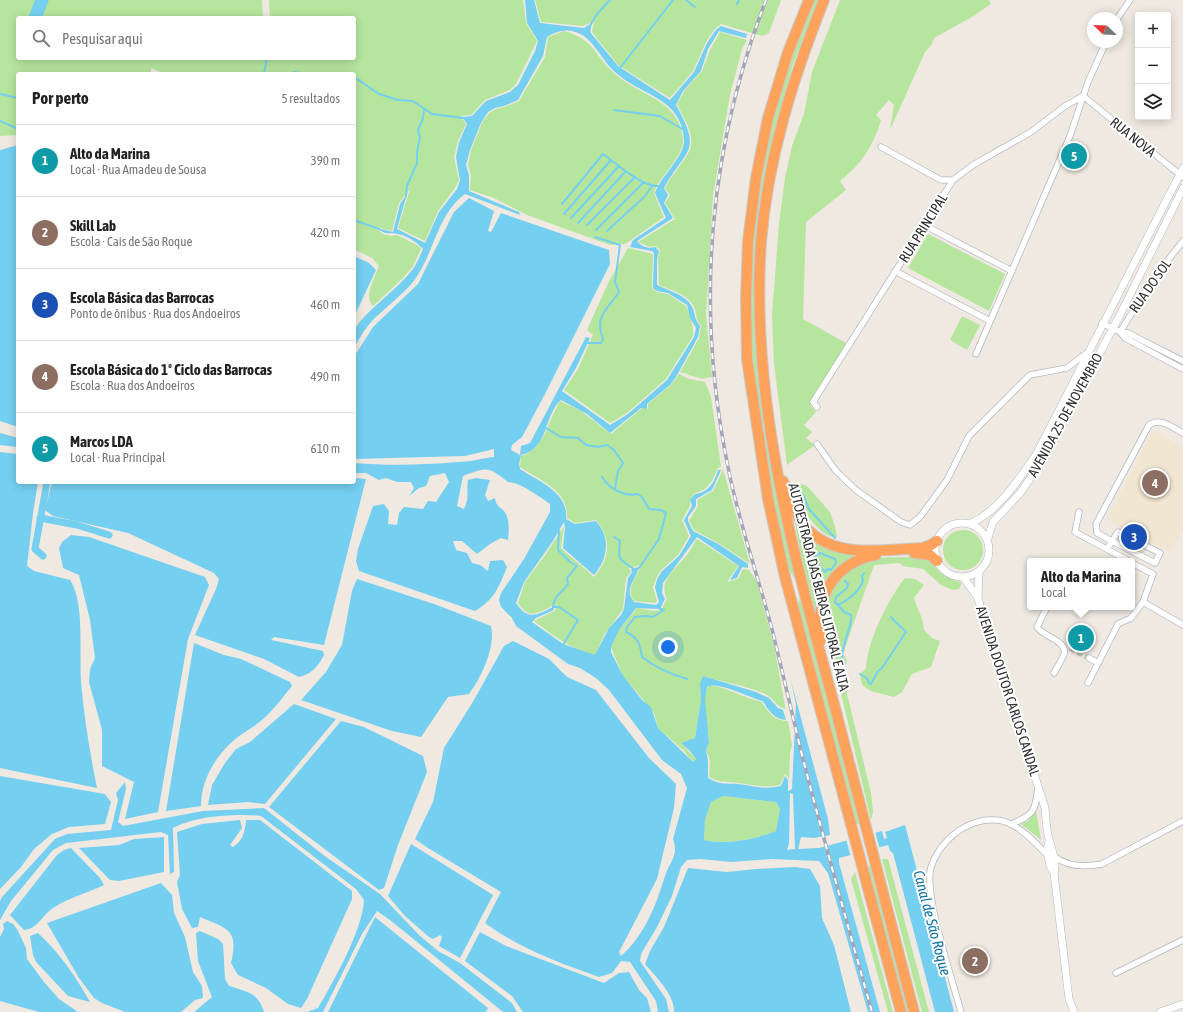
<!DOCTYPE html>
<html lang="pt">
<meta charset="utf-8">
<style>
:root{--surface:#fff;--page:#f6f6f6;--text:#222;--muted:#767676;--line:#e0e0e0;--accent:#4264fb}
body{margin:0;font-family:"Asap Condensed",sans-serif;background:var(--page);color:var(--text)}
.controls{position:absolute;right:12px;top:12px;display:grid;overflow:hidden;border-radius:4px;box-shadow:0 2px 10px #0003}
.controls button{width:36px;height:36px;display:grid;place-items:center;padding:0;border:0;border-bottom:1px solid var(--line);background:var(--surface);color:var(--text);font:20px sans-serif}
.compass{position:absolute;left:1087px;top:12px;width:36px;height:36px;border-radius:50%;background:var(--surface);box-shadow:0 2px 10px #0003;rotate:293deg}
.you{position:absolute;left:668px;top:647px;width:14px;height:14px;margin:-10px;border:3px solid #fff;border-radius:50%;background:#1a73e8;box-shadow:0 0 0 6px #1a73e833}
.badge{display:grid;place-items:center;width:26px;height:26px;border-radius:50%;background:var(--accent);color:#fff;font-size:13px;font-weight:700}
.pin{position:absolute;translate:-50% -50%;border:2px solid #fff;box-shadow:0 1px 4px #0006}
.popup{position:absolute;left:1027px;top:558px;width:108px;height:52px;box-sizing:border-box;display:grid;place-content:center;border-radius:4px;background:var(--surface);filter:drop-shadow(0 1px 3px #0005);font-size:13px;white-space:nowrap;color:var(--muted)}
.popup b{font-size:15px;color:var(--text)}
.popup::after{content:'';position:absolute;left:50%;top:100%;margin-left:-8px;border:8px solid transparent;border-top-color:var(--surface)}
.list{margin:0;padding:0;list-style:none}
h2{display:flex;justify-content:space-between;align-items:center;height:52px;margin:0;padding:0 16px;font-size:17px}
h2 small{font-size:13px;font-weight:400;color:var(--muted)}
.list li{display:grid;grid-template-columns:26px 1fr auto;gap:12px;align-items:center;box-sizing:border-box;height:72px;padding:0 16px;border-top:1px solid var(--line)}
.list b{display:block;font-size:15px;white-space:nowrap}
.list p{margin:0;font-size:13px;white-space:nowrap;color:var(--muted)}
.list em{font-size:13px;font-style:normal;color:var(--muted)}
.icon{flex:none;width:22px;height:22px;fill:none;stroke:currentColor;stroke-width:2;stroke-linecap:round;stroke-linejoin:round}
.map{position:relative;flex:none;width:1183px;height:1012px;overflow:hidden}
.search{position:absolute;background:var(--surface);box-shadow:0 2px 10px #0003;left:16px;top:16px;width:340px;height:44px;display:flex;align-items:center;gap:10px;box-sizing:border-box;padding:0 14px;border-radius:4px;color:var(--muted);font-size:15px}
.panel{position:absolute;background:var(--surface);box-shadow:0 2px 10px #0003;left:16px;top:72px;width:340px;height:412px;border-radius:4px}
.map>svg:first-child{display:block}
.education{fill:#f0e6d1}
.green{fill:#b6e59e}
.water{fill:#75cff0;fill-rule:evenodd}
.pier{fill:#efe9e1}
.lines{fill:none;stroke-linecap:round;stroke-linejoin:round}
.stream{stroke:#75cff0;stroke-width:2}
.canal{stroke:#75cff0;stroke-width:7}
.river{stroke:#75cff0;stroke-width:13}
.minor-tunnel{stroke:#c8c4bd;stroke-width:5.5;stroke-dasharray:5.5 3;stroke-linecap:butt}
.minor-casing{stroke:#b4b7c1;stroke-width:7}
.tertiary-casing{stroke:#b4b7c1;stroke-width:8}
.motorway-casing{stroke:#c9c9c9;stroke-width:12}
.minor{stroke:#fff;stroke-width:5.5}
.tertiary{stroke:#fff;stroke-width:7}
.motorway{stroke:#ffa35c;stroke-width:10}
.rail-casing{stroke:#a3a6b8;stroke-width:3.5}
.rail{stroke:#fff;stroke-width:2;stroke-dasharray:6;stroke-linecap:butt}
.labels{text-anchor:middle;stroke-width:4;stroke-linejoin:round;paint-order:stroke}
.street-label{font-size:14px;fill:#2e2e2e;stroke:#fff}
.water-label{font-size:15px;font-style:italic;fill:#0d6fa3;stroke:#fff}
</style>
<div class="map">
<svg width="1183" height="1012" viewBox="0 0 1183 1012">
<rect width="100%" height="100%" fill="#efe9e1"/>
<path class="education" d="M1153,431L1183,447V531L1170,552L1107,519Z"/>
<path class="green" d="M0,0H262L263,18H18V58H354V18H270L269,0H523L526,23L537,41L516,84L510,90L485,100L471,115L460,116L466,124L458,141L454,157L459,180L455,188L438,211L425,241L398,228L410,189L399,203L392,231L375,227L383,234L391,236L397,235L419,246L421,249L413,266L403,278L373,306C363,296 375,278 379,266L372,258L354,249V74H165L151,68V74H18V135L0,136Z
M535,0H781L769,33L762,36L721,24L714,30L706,42L693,71L670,98L618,65L592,32L594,21L583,26L541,22Z
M814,0H819L793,64L773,137L764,182L755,303L758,374L767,439L779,506L793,565L794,578L788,568C772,500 758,430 753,360C743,237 765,112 814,0Z
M840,0H989L991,4L970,18L934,38L932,44L925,52L890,130L894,105L889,100L876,115L881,120C873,146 862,164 840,181L846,190L806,222L803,319L846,343L810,405L816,412L804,425L812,432L806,438L815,445L787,465L774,364L772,315L779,224L785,178L792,146L804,114L812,72Z
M564,31C596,40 593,55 615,74C640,96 682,101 683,141C683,156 660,176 654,193L664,217L625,244L610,245L527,215L494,198L470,190L471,175L468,165L471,150L482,123L489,113L496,109L505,107L519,101L545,57L548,37Z
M720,32L747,40L742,49L730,95L713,195L706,315L712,377L702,379L680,372L699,338L701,326C695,318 697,317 695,309C690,295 671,290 659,285L658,259L660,250L655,246L650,247L638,242L675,219L665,203L670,195L665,188C687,149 705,153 677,105L684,91L702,71L710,50Z
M928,234L1005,274L989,311L908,268Z
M628,248L653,254L652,288L657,292L668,294L686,306C690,316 694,326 693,336L666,379L627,413L610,423L564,390L578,369L593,335L587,330L609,281Z
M962,316L980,325L967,350L950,340Z
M679,374L689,379L705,382L711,397L721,467L718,468L712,481L705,489L694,494L690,500V506L682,520L689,536L678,555L660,571L656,579L653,587L657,601L655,603L634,601C624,588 638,577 641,565L629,568L631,572L626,578L623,609L604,635L595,656C572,649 553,636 534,621L556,610L554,605C538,613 529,620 518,603L525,582L546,554L564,526L561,548L594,577C610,559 612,538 596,520L575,523L567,518C569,490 539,480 520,467L521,456C545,449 548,420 560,401L581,411L611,434L642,408L648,409V404L670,386Z
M723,469L750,564L720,544L694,530L689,521L698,506L697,500L713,491Z
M794,482L807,486L830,512L835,526L837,537C823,539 806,515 800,504C797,497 796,489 794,482Z
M794,518L805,531L864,554L852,558L815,610L801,555Z
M943 550a20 20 0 1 1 40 0a20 20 0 1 1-40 0Z
M697,539L738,566L727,582L738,579L743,569L749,570L756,580L774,645L785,706V709C776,707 775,699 767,695C750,686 726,683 706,677L700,684L701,699L695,738L681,743L696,759L693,762L684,751L658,728L654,713L622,674L611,647L619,630L637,608L653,611L661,610L667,599C657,579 679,567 689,552C692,548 694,543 697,539Z
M918,557C934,559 932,565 942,574C947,578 954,580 960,582L962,583L959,589L953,590L941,585L923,569L903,566L899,563L874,565L843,654L847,660L845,666L840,665L871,793L873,812L871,820L825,625C825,619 824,612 825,607C829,589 845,569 862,562C879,555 900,558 918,557Z
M905,578L915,579L924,585L914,598C917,610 924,618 924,630L932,638L940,641L931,667L912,674L902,692L894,697L871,691L862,685L860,674L866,669C867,642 888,599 905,578Z
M798,598L803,608L855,806L859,824L856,825L799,610Z
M710,685C728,688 744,698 762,702C768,713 775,721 788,721L792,745L790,753L789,779L785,774L780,785C765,788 754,785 739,783C727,781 722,784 709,777L710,761L706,750C707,748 708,744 709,741C709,728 698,696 710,685Z
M723,796L776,802L780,809L776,831C754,840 727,845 704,840L705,820L711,802Z
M1036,811L1041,840L1021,824L1028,821Z
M882,859H888L929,1012H922Z
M870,866L909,1012H905L867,867Z
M855,872L860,891L893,1012H888L851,879Z"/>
<path class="water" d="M525,0H534L540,23L584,28L592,23L590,32L618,66L670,100L694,72L707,43L715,31L721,26L747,34L746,38L719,31L708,49L701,71L683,91L676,105C703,153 686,148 664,188L668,195L664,203L673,218L637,241C641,247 649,249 655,247L659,251L657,259V285C669,291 688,295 693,309C696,317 694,318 700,326L698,337L676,377L670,385L647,404V409L641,408L610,433L587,414L561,400C544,414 549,449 521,455L519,464L520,469C538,481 569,492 566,519L575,524L596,521C611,538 608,558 594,575L563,548L565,528L564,522L553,541L524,582L516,603C528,621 537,615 553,607L554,610L536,618L532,622L563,644L595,655L609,628L621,615L624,609L628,578L632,572L631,569L639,567C636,580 623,589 634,602L656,605L659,602L655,587L657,580L661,572L679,556L691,536L684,520L692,506L690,500C696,491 699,495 706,490C713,485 716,477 718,470H721L712,490L696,499V506L688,517V521L693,531L720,545L748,564V568L742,567L737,578L730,580L739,566L697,537L663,583L662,593L665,599L660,609L636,608L619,630L611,647V652L622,674L642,700L651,707L658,728L693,762L696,759L690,751L681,743L695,738L701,699L700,684L703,676L756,692L769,698L778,708L783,710L786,720C774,719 768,710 763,701C750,698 716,680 707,687L705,700L709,742L706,750L708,761V778C720,785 724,783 738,784C755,786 763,790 781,786L785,776L788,780V791L792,789L796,704L791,681L828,819L830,835L814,838L801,837L798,849L819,848L882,831L884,839L887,838L885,832L905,825L954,1012H935L893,853L890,851L888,845L839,858V863L880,1012H868L828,873L819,861L771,859L731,862L701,859L687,860L681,867L672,896L657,927L641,954L640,961L666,999L669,1012H658L656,1001L630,962L621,961L612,973L599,977C559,963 519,948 485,923L501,892L428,848L415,839L433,802L444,748L474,700L504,646L513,641L549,659L567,677L596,690L649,758L676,784L674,808L657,879L619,952L621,956C645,935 656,905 665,876C670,861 679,856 673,839L687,788L681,774L662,760L609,690L596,678L580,668L568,664L516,626L512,618L501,607L499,600L501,593L524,559L550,512V504C540,497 520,482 508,482C488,466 487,467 463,476L457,506L464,509C470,496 466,493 468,480L476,478L490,480L485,495L488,501L495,498C496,506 499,506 504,511C510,518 509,531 508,540L501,538L490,544L477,554L462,541H453L456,550L467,553L472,563L480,565L488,571L490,561L503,560L507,567C499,587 494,600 475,611L359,571L356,561L358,549L373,506L384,504L389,511L388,524L397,525L399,513L404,507L423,509L428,501L436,502L449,482L445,473L430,476L426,486L419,488L409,496L414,488L411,482H397L386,478L379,480L366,473H354V463C389,466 423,465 458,462C471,462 482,458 494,457V449L465,456L354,459V357L373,327L418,284L454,212L469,198L494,211L488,231L491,232L501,213L609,250L610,264L545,394L522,437L512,445L511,450L520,455L521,446L530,443L586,337L590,338L576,368L562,391L610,425L628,414L667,380L694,337L696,328L690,318L687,305L668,293L657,291L653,288L654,253L652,251L630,247L633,240L666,218L655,193C661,176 685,156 684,140C682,98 642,96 616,73C604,63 597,46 584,36C571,28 559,29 547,37L543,56L518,100L504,106L495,108L488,112L481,123L470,150L466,165L469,175V191L519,212L520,215L465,194C437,214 434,255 413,282C402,295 389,305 377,316C367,325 360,337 354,348V329C371,306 396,291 413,269C417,263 420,256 423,249C418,243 406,235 398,234C388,232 387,236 377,228L393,232L400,204L407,194L397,229L425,243L439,212L457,189L460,180L456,157L459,142L467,124L462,117L472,116L486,101L510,92L518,85L535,51L538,41L527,23ZM790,793L793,794L795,849L787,850L789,843ZM723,796L776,802L780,809L776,831C754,840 727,845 704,840L705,820L711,802Z
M18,145V427L0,421V150Z
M354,256L369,263L376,270L354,317Z
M0,433L18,438V447L0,445Z
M0,452L18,454V482H38L33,513L27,566L34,571L70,580C85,602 79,654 81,682C84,717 90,754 97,788L0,768Z
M354,478L366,479L324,645L274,637L271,640L323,651L324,655C318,667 311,674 299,677L264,659L195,635L216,589L219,579L214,573L128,533L53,516L45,510L52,482H354Z
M71,535L89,537L205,577L209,585L188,639L158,812L125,819L134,782L102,766V730L89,682L90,669L95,658L90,620L79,575L63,568L59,548L62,542Z
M357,579L437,605L491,626C496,647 481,678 469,694L448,697L421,737L392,731L301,700L326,672L342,645L352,591Z
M194,643L224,655L241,659L290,682L292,686C283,696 275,709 264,718C257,725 249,729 242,734C219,750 201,777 201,806L166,811Z
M294,704L336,719L265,804L248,802L208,805L212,785L225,763L236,749L250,742Z
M341,721L364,727L423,756L427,772L398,845L384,888L379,890L269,807Z
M0,776L105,794L111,802L105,824L69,827L52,834L34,849L21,867L0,889Z
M125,782L126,789L118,822L123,826L203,811L264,808L326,857L380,894L419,935L438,951L460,963L512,1003L517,1012H503L390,920L377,911L362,934L323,1012H307L318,1008C334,980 362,932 364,900L356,889L261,816C236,813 194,816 173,828L174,872L170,874L168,835L161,832L66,843L53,850L11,901L0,920V901L2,897L55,839L67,834L111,830L118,800L116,793Z
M240,820L242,828L230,845L233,847C243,841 245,831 246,820H260L352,891V899L307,999L301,1008L288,1004L266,988L238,975L231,963C239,929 228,929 200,917L198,927L192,928L182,909L177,882L180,875L177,832L202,824Z
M164,837V872L119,881L110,880L79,848L119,845L134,839Z
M411,844L493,895L460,958L439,946L442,937L440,935L433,939L429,937L405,916L388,896Z
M71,848L100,878L104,885C87,893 68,898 53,908C42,915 38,929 24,930L10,915L57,855L64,850Z
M795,867L810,869L820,886L822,918L834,945L851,1012H674C675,995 656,977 645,964L650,951L664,927L688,868L727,872L756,869Z
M161,883L172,895L174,913L185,937L193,972L202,986L203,998L195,1000L181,1012H125L102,1003L94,998L79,978L47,923Z
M375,917L488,1008L486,1012H328Z
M7,921L13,924L17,929L26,948L27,959L44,982L59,999L78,1012H39L0,1001V937L4,929L3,924Z
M200,931L218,939L223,944L225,979L229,986C247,992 258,992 264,1012H194L212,997L198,961L196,933Z
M480,932L506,946L604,983L619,973L629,972L639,990L647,998L651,1012H523L512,996L465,961Z
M38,933C58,951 77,978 90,1002L68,996L36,962L33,955L30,936Z"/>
<path class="pier" d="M875,831L880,850L851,857L846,839Z"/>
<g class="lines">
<path class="stream" d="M686,0L695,7
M737,4L739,0
M591,24L597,14L610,0
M620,68L673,0
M294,72L305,74
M264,74L267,58
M281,74H283
M354,77L379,94L398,100L413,101L432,114L463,118
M0,94L18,98
M614,110L660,116L684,130
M0,121L18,129
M406,196L407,186L417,163V151L420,138L418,130L423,118L424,110
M562,204L603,154C617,164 642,187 659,186
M564,214L611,160
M571,218L619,166
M354,220L379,229
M578,223L626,171
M587,225L635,177
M596,230L644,182
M607,231L644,197L652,186
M587,343H601L603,339C594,316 607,310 619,292L615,282L620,245L595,237
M544,427L561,437L578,438L586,445L598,447L607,445L614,450L623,463L618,471L615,488
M602,477C608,488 625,497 637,494L642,497L649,509L660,510L666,513L659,539L639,568
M802,493L809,509L835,538
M559,531L558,550L570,562L577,566L567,578L568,584C562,593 554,595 553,607H559L578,620L563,645
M614,537L620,541C618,561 618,558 634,569
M812,555L816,556L820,553L835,559L836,563L831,570L828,569L825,572L818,565L816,556
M838,605L835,602L836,597L847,588L848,584L845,581
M660,609L664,610L653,617L646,616L635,617L627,627L626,632C638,638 640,643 642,657C656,668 670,674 687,679
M839,661L845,663
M842,661C840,648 854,622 851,615L844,612L838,605C849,599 858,593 863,581L862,576L864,573
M860,674L867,678L869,683L871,684L878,671L882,668L906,632C901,626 896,624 891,617"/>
<path class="canal" d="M40,518L77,525L109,535
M43,556L35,549L47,482"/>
<path class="river" d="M35,18L42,0"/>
<path class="minor-tunnel" d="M1070,648L1089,658"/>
<defs>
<path id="minor" d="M1117,19L1130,0
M1083,96L1183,177
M881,147L941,180H953
M924,225L1012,271
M895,271L990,321
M1102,323L1120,332L1125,338L1183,369
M1120,332L1153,279L1183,241
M1120,332L1128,333L1183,361
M976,354L1070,136L1088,82L1106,42
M817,407L813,402L953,180L973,165L1031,132L1065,106L1083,96
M817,444L836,471L856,490L901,522L910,525L920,517L947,480L969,436L1030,375L1067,368L1088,352
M1079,512L1075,532L1129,561
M1118,532L1160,553L1155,563L1112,541Z
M1107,549L1112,541L1097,533L1096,524L1149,425C1160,417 1172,427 1183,433
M1132,563L1153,574L1143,602L1183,625
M1047,607L1037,627C1042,636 1068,641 1064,654C1062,660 1057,667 1054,673
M1089,658L1098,663
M1088,683L1118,624L1131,618L1143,602
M1012,824C1034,814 1035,812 1038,788
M1054,856C1067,867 1086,867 1102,864L1183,821
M1116,973L1183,940
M961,1012C953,982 923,893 931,867C938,847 954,830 974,823C1008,811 1027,834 1048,856"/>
<path id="tertiary" d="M935 550a27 27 0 1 1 54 0a27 27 0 1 1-54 0Z
M970,524C1001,509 1018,480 1037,453L1183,168
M988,538L993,522L1021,492L1046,455L1121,313L1183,188
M979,571L978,599L1045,808C1046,818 1046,829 1049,839C1052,851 1057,861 1054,873L1069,999L1074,1012
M963,577L978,598
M1049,841C1046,850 1048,865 1054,873
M1160,1012L1183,1004"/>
<path id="motorway" d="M809,0L788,52L768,118L756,178L748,241L746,298L747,359L768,499L785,577L901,1012
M824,0C793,78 768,157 761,242C750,400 793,553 834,704C861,806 887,909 914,1012
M783,481C787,490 790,501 794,510C820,562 873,550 922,548L931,545L937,541
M914,553L930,555L937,561
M821,640C821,630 819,619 821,609C825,580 848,559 876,555"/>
</defs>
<use href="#minor" class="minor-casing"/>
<use href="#tertiary" class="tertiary-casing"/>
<use href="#motorway" class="motorway-casing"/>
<use href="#minor" class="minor"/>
<use href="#tertiary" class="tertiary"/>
<use href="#motorway" class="motorway"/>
<defs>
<path id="rail" d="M766,0C707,154 695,310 729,472C740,526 759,579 773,633C783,674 792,714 802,755C824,841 848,926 872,1012"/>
</defs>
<use href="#rail" class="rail-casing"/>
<use href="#rail" class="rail"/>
</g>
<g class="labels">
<g class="street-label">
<text transform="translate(1133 137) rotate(39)" y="5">RUA NOVA</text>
<text transform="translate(923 228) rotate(-58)" y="5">RUA PRINCIPAL</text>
<text transform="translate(1150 286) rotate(-55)" y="5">RUA DO SOL</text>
<text transform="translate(1065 415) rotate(-61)" y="5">AVENIDA 25 DE NOVEMBRO</text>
<text transform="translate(819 587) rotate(76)" y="5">AUTOESTRADA DAS BEIRAS LITORAL E ALTA</text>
<text transform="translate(1008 691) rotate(72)" y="5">AVENIDA DOUTOR CARLOS CANDAL</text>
</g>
<g class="water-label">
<text transform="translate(932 923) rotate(75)" y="5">Canal de São Roque</text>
</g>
</g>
</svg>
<div class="controls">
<button>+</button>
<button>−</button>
<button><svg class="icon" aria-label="layers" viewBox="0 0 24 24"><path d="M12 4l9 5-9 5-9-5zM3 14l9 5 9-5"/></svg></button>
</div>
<svg class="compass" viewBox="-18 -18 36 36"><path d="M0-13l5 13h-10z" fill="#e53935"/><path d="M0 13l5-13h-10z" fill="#767676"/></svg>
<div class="you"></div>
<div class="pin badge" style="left:1081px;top:638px;background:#0f9aa8">1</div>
<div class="popup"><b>Alto da Marina</b>Local</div>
<div class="pin badge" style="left:975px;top:961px;background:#8d6e63">2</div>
<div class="pin badge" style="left:1134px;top:537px;background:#1a4fb4">3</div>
<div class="pin badge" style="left:1155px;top:483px;background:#8d6e63">4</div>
<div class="pin badge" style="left:1074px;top:156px;background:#0f9aa8">5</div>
<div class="search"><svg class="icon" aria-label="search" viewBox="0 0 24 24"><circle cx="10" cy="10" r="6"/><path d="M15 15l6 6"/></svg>Pesquisar aqui</div>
<section class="panel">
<h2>Por perto<small>5 resultados</small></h2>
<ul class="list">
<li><span class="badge" style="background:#0f9aa8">1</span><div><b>Alto da Marina</b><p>Local · Rua Amadeu de Sousa</p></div><em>390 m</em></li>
<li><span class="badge" style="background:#8d6e63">2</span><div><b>Skill Lab</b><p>Escola · Cais de São Roque</p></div><em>420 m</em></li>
<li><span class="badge" style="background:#1a4fb4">3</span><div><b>Escola Básica das Barrocas</b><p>Ponto de ônibus · Rua dos Andoeiros</p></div><em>460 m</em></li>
<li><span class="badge" style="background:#8d6e63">4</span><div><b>Escola Básica do 1º Ciclo das Barrocas</b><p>Escola · Rua dos Andoeiros</p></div><em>490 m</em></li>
<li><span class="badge" style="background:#0f9aa8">5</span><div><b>Marcos LDA</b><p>Local · Rua Principal</p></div><em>610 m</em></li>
</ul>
</section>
</div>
